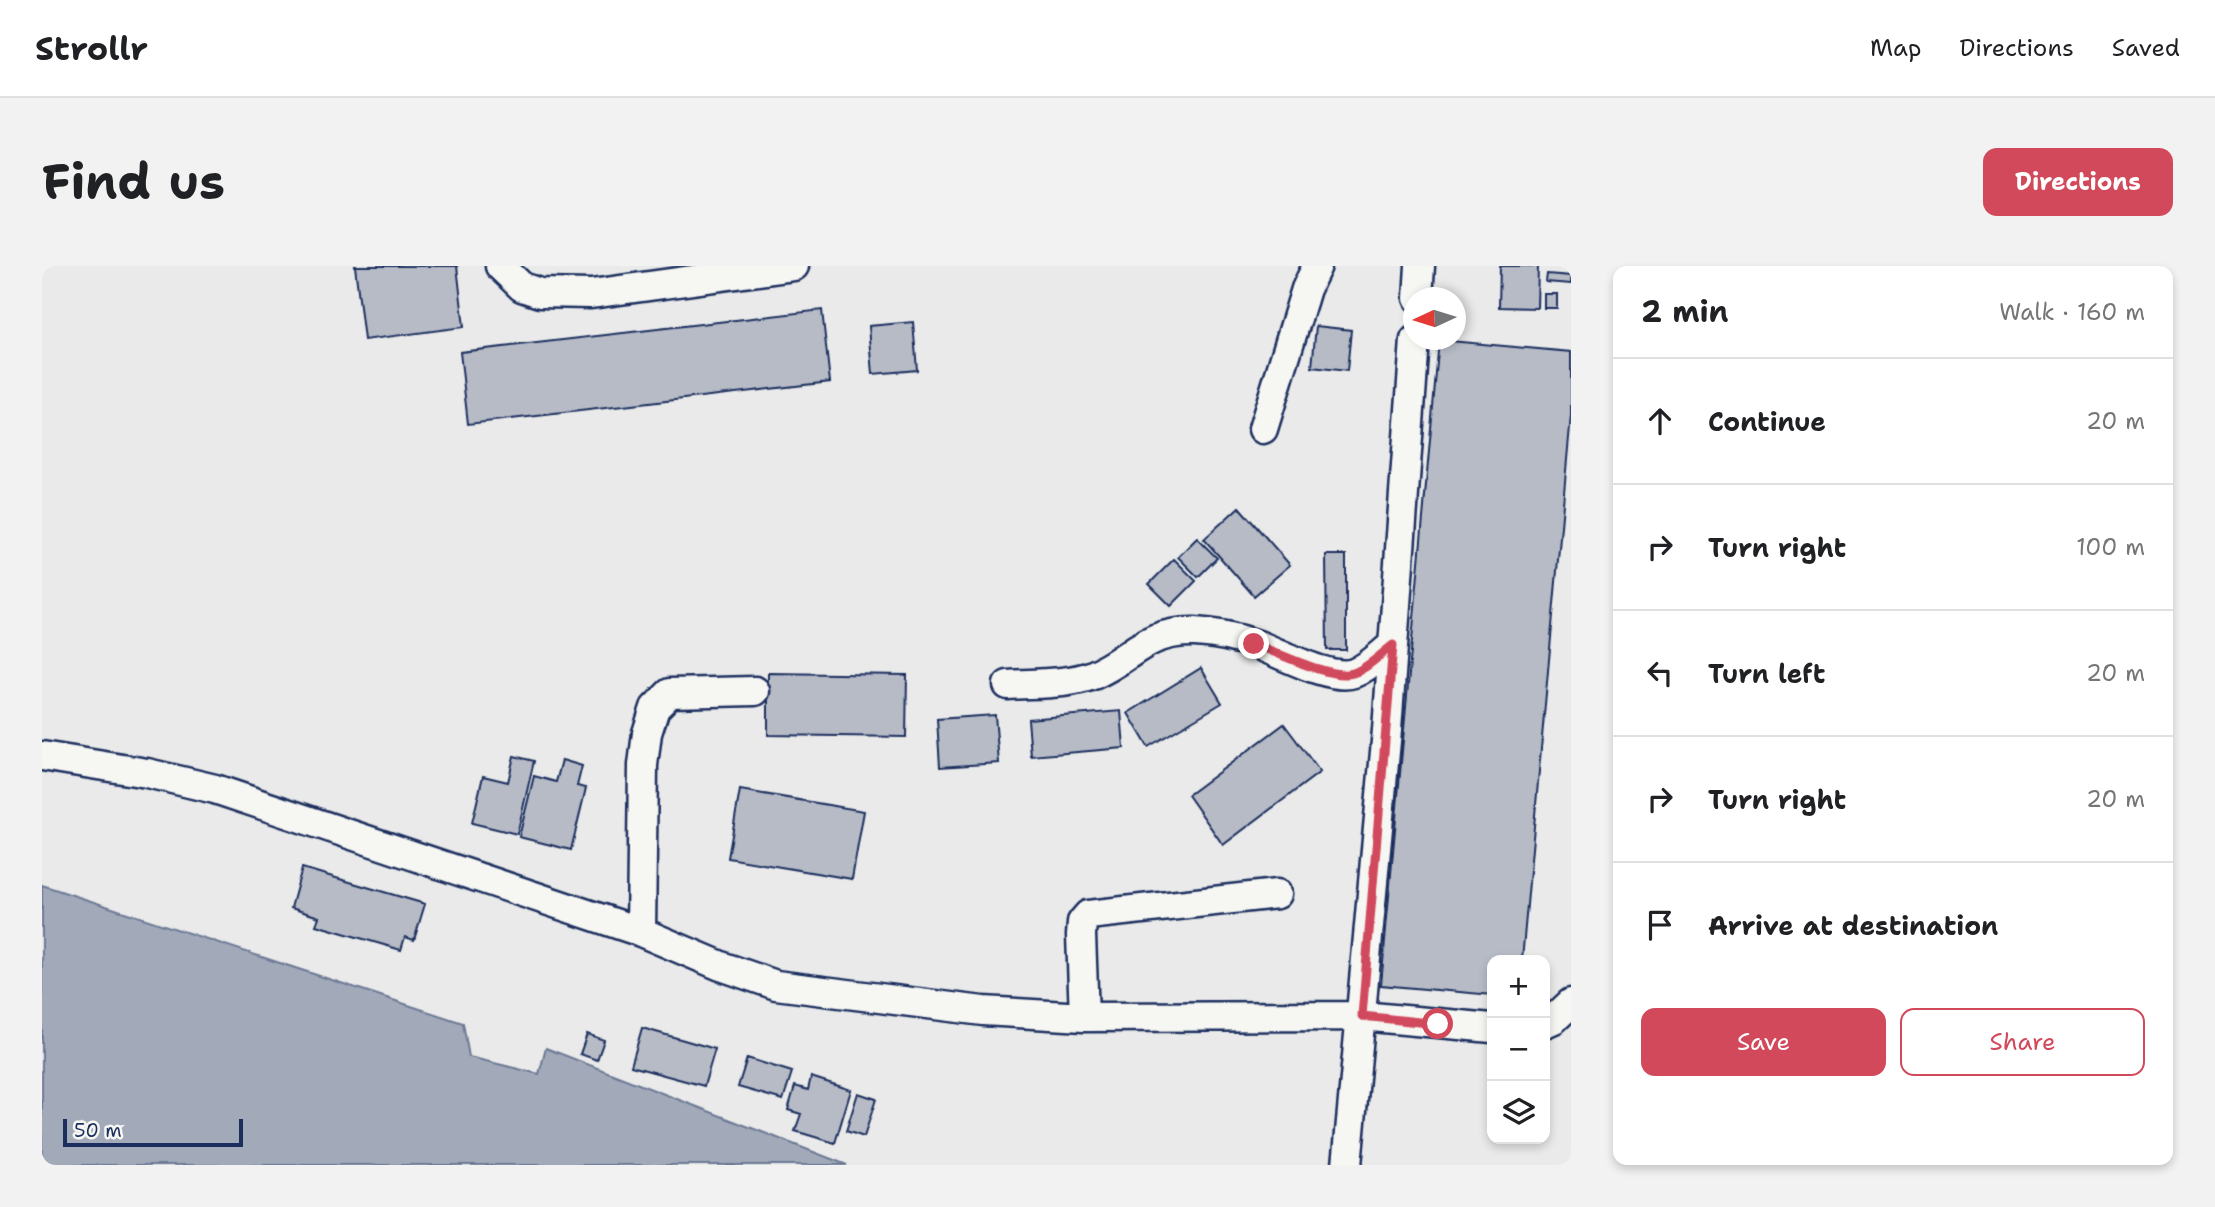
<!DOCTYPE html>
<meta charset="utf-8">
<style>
:root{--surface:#fff;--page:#f2f2f2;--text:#202124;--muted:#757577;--line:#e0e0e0;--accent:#d1495b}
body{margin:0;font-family:"Shantell Sans",sans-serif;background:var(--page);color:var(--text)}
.controls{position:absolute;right:21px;bottom:21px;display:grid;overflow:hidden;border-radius:14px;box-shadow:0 4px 10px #0003}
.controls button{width:63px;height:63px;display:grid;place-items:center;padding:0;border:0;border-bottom:2px solid var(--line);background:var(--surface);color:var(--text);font:35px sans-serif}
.compass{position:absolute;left:1361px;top:21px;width:63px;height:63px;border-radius:50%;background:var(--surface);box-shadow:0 4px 10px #0003;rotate:266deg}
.scale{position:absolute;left:21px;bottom:18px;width:180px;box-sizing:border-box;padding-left:7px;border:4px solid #1b2f5e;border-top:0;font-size:19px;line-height:24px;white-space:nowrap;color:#1b2f5e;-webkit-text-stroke:5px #f6f6f2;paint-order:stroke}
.stop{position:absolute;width:21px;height:21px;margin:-16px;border:5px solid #d1495b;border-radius:50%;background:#fff}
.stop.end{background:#d1495b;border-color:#fff;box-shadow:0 2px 7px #0008}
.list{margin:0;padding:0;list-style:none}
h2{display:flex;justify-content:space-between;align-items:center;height:91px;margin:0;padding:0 28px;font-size:30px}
h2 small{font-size:23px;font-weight:400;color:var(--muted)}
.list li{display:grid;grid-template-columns:46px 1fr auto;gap:21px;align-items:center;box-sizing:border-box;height:126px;padding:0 28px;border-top:2px solid var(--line)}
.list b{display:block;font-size:26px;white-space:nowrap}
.list em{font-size:23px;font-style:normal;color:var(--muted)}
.actions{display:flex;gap:14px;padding:21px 28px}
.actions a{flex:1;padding:16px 0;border:2px solid var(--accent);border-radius:14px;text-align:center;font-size:24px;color:var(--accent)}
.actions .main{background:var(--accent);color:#fff}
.icon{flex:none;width:38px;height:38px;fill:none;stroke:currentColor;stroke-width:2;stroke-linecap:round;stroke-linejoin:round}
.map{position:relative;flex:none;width:1529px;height:899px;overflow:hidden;border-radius:14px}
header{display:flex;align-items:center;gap:42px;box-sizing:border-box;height:98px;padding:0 35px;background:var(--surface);border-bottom:2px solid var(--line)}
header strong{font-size:33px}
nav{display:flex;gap:38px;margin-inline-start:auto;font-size:24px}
.intro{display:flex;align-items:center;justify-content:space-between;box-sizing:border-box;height:168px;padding:0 42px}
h1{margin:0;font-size:49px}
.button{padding:18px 32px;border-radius:14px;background:var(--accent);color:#fff;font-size:24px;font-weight:700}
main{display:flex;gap:42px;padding:0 42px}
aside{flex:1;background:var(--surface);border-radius:14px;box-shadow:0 4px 10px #0003}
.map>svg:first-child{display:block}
.water{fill:#a2aaba;stroke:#6c7995;stroke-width:2}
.building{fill:#b6bbc6;stroke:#1b2f5e;stroke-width:2}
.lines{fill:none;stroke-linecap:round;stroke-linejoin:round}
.minor-casing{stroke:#1b2f5e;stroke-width:33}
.minor{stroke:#f6f6f2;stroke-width:28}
.route{stroke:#d1495b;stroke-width:9}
</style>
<header>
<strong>Strollr</strong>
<nav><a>Map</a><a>Directions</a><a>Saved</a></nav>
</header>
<div class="intro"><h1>Find us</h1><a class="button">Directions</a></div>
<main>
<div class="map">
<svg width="1529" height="899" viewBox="0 0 1529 899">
<rect width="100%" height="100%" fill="#e9eae9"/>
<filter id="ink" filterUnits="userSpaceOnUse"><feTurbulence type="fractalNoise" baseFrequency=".0143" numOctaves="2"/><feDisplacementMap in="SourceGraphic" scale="14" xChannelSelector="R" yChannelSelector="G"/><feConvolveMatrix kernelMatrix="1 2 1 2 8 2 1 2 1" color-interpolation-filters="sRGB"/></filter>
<g filter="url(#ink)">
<path class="water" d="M0,619L421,757L427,791L497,808L504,782L805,899H0Z"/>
<path class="building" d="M313,0H415L422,61L322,74Z
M1458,0H1496L1495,42L1457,41Z
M1505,8L1529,10V18L1504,16Z
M1502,28H1515V42H1502Z
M780,44L788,116L426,158L418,86Z
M871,56L875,104L831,108L827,60Z
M1274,60L1309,64L1305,105L1270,101Z
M1397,74L1529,86V149L1480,694H1450V729L1339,719Z
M1197,241L1248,299L1212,330L1162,273Z
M1155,272L1175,292L1156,311L1136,291Z
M1284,289H1304V384H1285Z
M1132,293L1154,315L1129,340L1107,318Z
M1159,402L1180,437L1106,481L1086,447Z
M726,407L865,409L864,471L726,469Z
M1079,445L1082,482L989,490L986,453Z
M953,449L957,497L898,501L895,453Z
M1242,458L1278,506L1181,579L1146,529Z
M472,490L492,495L475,568L430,557L441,510L466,516Z
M520,494L540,500L535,520L544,522L529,584L477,571L492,510L514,516Z
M698,524L822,545L810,613L686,592Z
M260,602L383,638L372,674L363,671L359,684L274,659L277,651L249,642Z
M600,762L673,783L662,820L589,800Z
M545,768L562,774L555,794L538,788Z
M705,792L750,806L741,834L696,821Z
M769,811L809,824L793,877L753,865L759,848L746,844L753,820L766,824Z
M816,827L834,833L822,871L804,865Z"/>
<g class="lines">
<defs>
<path id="minor" d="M458,0L480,21L498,27L549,28L752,0
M1376,32L1378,0
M1221,163L1264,23L1275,0
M966,419C993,417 1025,419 1051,409C1091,392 1102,365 1153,366C1174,367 1196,372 1216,379C1240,388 1289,415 1312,407C1327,401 1339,388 1351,379
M0,490L105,507L173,523L599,666L679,700L734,719L941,745L1042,751L1319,750L1450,762
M599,666L601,499L605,467L613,442L628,427L713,425
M1042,751L1039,669L1040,656L1046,649L1235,628
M1503,757L1512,753L1529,737
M1305,899L1345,464L1373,74"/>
</defs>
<use href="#minor" class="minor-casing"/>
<use href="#minor" class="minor"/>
</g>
</g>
<g class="lines" filter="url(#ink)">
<path class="route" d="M1212,378C1235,386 1289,414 1311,407C1326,402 1339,388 1351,379L1320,750L1396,758"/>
</g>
</svg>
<div class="controls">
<button>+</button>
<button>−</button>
<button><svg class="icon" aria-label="layers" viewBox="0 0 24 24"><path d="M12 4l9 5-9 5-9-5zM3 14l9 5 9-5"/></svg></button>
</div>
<svg class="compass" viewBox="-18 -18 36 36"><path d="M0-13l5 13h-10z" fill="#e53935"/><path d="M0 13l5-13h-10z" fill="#757577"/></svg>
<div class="scale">50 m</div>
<div class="stop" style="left:1396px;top:758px"></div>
<div class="stop end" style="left:1212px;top:378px"></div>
</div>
<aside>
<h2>2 min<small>Walk · 160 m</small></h2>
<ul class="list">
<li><svg class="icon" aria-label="ahead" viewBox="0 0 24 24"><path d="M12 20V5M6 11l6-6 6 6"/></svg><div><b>Continue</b></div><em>20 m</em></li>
<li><svg class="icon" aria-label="right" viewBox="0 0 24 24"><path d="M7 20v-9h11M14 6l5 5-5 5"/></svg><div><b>Turn right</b></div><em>100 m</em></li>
<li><svg class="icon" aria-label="left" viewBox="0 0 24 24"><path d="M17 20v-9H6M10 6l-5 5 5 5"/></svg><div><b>Turn left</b></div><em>20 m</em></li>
<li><svg class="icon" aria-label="right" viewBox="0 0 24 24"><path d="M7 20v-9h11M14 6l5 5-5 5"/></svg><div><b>Turn right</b></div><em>20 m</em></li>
<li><svg class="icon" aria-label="arrive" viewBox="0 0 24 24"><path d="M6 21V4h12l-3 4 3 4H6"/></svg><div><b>Arrive at destination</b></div></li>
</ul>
<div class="actions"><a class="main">Save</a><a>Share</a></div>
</aside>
</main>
